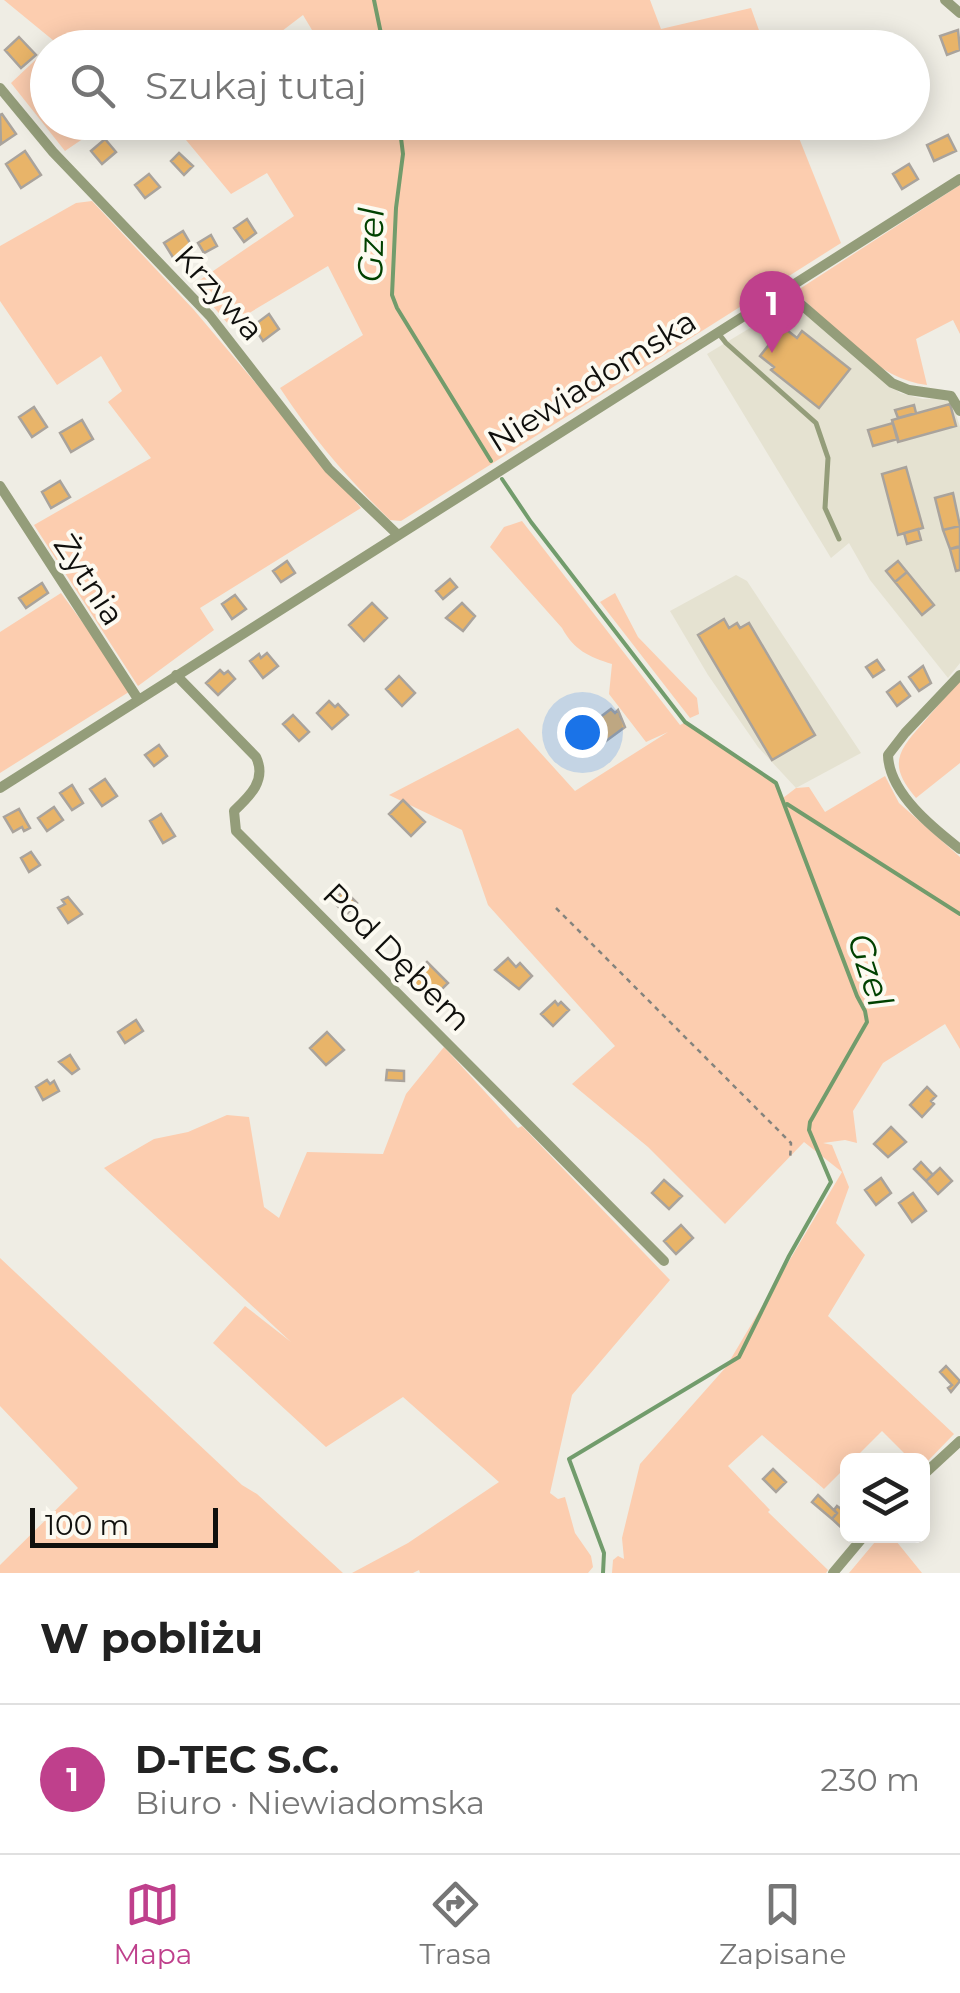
<!DOCTYPE html>
<html lang="pl">
<meta charset="utf-8">
<style>
:root{--surface:#fff;--page:#f2f2f2;--text:#222;--muted:#767676;--line:#e0e0e0;--accent:#bf408c}
body{margin:0;font-family:Montserrat,sans-serif;background:var(--page);color:var(--text)}
.controls{position:absolute;right:30px;bottom:30px;display:grid;overflow:hidden;border-radius:15px;box-shadow:0 5px 25px #0003}
.controls button{width:90px;height:90px;display:grid;place-items:center;padding:0;border:0;border-bottom:2px solid var(--line);background:var(--surface);color:var(--text);font:50px sans-serif}
.scale{position:absolute;left:30px;bottom:25px;width:188px;box-sizing:border-box;padding-left:10px;border:5px solid #10100d;border-top:0;font-size:28px;line-height:35px;white-space:nowrap;color:#10100d;-webkit-text-stroke:8px #fcfaf1;paint-order:stroke}
.you{position:absolute;left:582px;top:732px;width:35px;height:35px;margin:-25px;border:8px solid #fff;border-radius:50%;background:#1a73e8;box-shadow:0 0 0 15px #1a73e833}
.badge{display:grid;place-items:center;width:65px;height:65px;border-radius:50%;background:var(--accent);color:#fff;font-size:32px;font-weight:700}
.pin{position:absolute;translate:-50% -82px;filter:drop-shadow(0 2px 5px #0008)}
.pin::after{content:'';position:absolute;top:52px;width:35px;height:30px;background:inherit;clip-path:polygon(0 0,100% 0,50% 100%)}
.list{margin:0;padding:0;list-style:none}
h2{display:flex;justify-content:space-between;align-items:center;height:130px;margin:0;padding:0 40px;font-size:42px}
h2 small{font-size:32px;font-weight:400;color:var(--muted)}
.list li{display:grid;grid-template-columns:65px 1fr auto;gap:30px;align-items:center;box-sizing:border-box;height:150px;padding:0 40px;border-top:2px solid var(--line)}
.list b{display:block;font-size:38px;white-space:nowrap}
.list p{margin:0;font-size:32px;white-space:nowrap;color:var(--muted)}
.list em{font-size:32px;font-style:normal;color:var(--muted)}
.icon{flex:none;width:55px;height:55px;fill:none;stroke:currentColor;stroke-width:2;stroke-linecap:round;stroke-linejoin:round}
.map{position:relative;flex:none;width:960px;height:1573px;overflow:hidden}
.search{position:absolute;background:var(--surface);box-shadow:0 5px 25px #0003;left:30px;right:30px;top:30px;height:110px;display:flex;align-items:center;gap:25px;box-sizing:border-box;padding:0 35px;border-radius:55px;color:var(--muted);font-size:38px}
.sheet{height:280px;background:var(--surface)}
nav{display:flex;justify-content:space-around;align-items:center;box-sizing:border-box;height:140px;border-top:2px solid var(--line);background:var(--surface);font-size:28px;color:var(--muted)}
nav a{display:grid;justify-items:center;gap:5px}
nav .on{color:var(--accent)}
.map>svg:first-child{display:block}
.built{fill:#e5e2d1}
.green{fill:#fccdaf}
.lines{fill:none;stroke-linecap:round;stroke-linejoin:round}
.stream{stroke:#729c6c;stroke-width:4}
.building{fill:#e8b469;stroke:#a9a39c;stroke-width:2.5}
.path{stroke:#85847e;stroke-width:2.5;stroke-dasharray:5 5;stroke-linecap:butt}
.lane{stroke:#949d7a;stroke-width:5}
.street{stroke:#949d7a;stroke-width:10}
.labels{text-anchor:middle;stroke-width:8;stroke-linejoin:round;paint-order:stroke}
.street-label{font-size:32px;fill:#10100d;stroke:#fcfaf1}
.water-label{font-size:35px;font-style:italic;fill:#004100;stroke:#fcfaf1}
</style>
<div class="map">
<svg width="960" height="1573" viewBox="0 0 960 1573">
<rect width="100%" height="100%" fill="#efede4"/>
<path class="built" d="M796,300L900,393L923,399L944,398L953,405L960,427V663L948,678L870,580L849,543L831,558L707,354Z
M736,575L747,581L861,753L796,788L758,747L708,675L670,611Z"/>
<path class="green" d="M4,0H650L661,29L751,8L765,47H300L315,35L303,15L261,47H49L54,41Z
M47,49L48,122L106,123L65,151L11,83Z
M207,122L793,123L841,243L401,521L390,520C348,479 312,437 280,388L363,335L328,266L229,325L194,284L294,216L267,173L231,194L186,140Z
M960,185V334L953,320L916,339L927,385C878,380 836,329 801,297V288Z
M92,201L194,310L361,508L200,608L214,630L138,686L34,525L151,458L108,402L122,391L101,356L57,385L0,301V246L76,203Z
M522,521L680,725L686,722L776,783L783,798L796,788L809,787L825,812L885,776L899,803L960,857V1049L945,1024L883,1063L853,1111L857,1143L845,1140L823,1143L832,1145L849,1187L836,1223L865,1255L828,1316L954,1434L923,1466L922,1460H911L882,1431L853,1460H848L847,1466L824,1489L762,1435L728,1466L770,1510L768,1512L828,1570L826,1573H612L613,1560L618,1556L624,1559L622,1538L640,1464L726,1367L842,1172L804,1142L725,1224L648,1147L572,1084L615,1046L488,905L462,830L389,795L518,728L575,791L668,732L646,742L609,694L612,664C589,657 574,650 562,628L490,547L504,527Z
M61,593L132,690L0,773V632Z
M615,593L638,637L697,698L699,714L690,718L600,602Z
M960,680V763L916,798C888,765 897,752 923,723C935,709 948,694 960,680Z
M444,1047L518,1128L522,1126L670,1280L572,1395L550,1493L558,1499L565,1497L575,1533L591,1556L593,1567L588,1573H420L419,1570L413,1573H352L408,1543L499,1482L403,1397L326,1447L213,1343L245,1306L291,1342L104,1168L154,1139L188,1132L227,1115L249,1117L264,1207L279,1218L307,1152L383,1154L406,1094Z
M0,1258L242,1485L257,1494L343,1573H0V1565L78,1488L0,1406Z
M880,1536H892L922,1573H849Z"/>
<g class="lines">
<path class="stream" d="M374,0L384,48
M399,122L403,154L396,208L392,295L397,308L491,461
M502,479L531,522L685,722L776,783L857,996L865,1011L867,1022L810,1122L809,1130L831,1182L789,1256L739,1357L569,1459L604,1553L603,1573
M787,804L960,914"/>
</g>
<path class="building" d="M958,30L960,50L947,55L940,36Z
M19,37L36,55L21,68L5,50Z
M2,114L16,134L1,144L0,115Z
M167,122H193L177,136Z
M948,135L956,151L934,161L927,145Z
M105,139L116,152L102,164L91,151Z
M25,151L41,175L21,188L6,164Z
M179,153L193,166L184,175L171,161Z
M909,164L918,179L902,189L893,174Z
M149,174L160,187L145,198L135,185Z
M247,219L256,233L244,242L234,228Z
M183,231L193,248L174,259L164,243Z
M211,235L217,246L204,253L198,243Z
M269,314L279,329L263,341L253,326Z
M783,327L797,338L802,331L850,369L819,408L771,370L774,367L760,356Z
M950,404L956,426L898,442L892,420Z
M914,405L916,413L898,418L895,410Z
M34,407L47,427L32,437L19,417Z
M82,420L93,439L71,452L60,433Z
M893,423L898,439L873,446L868,430Z
M906,467L923,528L898,535L882,474Z
M60,481L70,497L51,508L42,492Z
M953,493L960,526L943,530L935,498Z
M960,526V546L950,549L943,530Z
M918,529L921,540L907,544L904,533Z
M960,547V570L956,571L950,549Z
M287,561L295,573L281,582L273,571Z
M898,561L907,572L895,582L886,571Z
M907,572L934,605L922,615L895,582Z
M450,579L457,587L443,599L436,591Z
M42,583L48,593L26,608L19,598Z
M235,595L246,609L232,619L222,604Z
M372,603L387,618L364,641L349,625Z
M462,603L475,616L463,631L446,618Z
M724,619L729,628L737,623L740,628L749,623L815,735L772,760L698,635Z
M267,653L278,666L263,678L250,661L259,654L261,658Z
M877,660L884,670L873,677L866,667Z
M923,666L931,683L919,691L909,677Z
M220,670L224,674L228,671L235,679L218,695L206,683Z
M399,676L415,693L402,706L386,689Z
M900,682L910,696L897,706L887,692Z
M329,701L335,707L338,704L348,715L332,729L317,713Z
M611,709L615,713L618,710L625,727L606,741L598,729L604,725L599,718Z
M293,715L309,732L299,741L283,724Z
M159,745L167,756L154,766L145,755Z
M105,779L117,796L102,806L90,789Z
M72,785L83,803L72,810L60,793Z
M403,800L425,822L411,836L389,814Z
M54,807L63,820L47,831L38,818Z
M19,809L30,828L24,831L22,827L13,832L4,817Z
M161,814L175,836L163,843L150,821Z
M31,852L40,865L29,872L21,858Z
M344,890L357,903L346,915L333,901Z
M68,897L82,914L68,923L58,908L65,904L62,900Z
M508,958L516,967L520,963L532,976L519,989L495,970Z
M427,962L448,983L430,1001L409,980Z
M555,1001L558,1005L561,1002L569,1010L553,1026L541,1014Z
M136,1020L143,1031L125,1043L118,1032Z
M327,1032L344,1050L326,1065L310,1048Z
M70,1055L79,1069L72,1074L59,1062Z
M387,1070L404,1071V1081L386,1080Z
M47,1080L50,1084L54,1081L59,1091L43,1100L36,1087Z
M927,1087L936,1096L931,1101L934,1104L922,1117L910,1105Z
M891,1127L906,1142L888,1157L874,1144Z
M921,1162L933,1175L926,1181L914,1169Z
M940,1168L952,1181L938,1194L926,1181Z
M881,1178L891,1193L876,1205L865,1190Z
M664,1180L682,1196L669,1209L652,1193Z
M913,1193L926,1211L912,1222L899,1203Z
M681,1225L693,1238L676,1254L664,1241Z
M946,1366L960,1381L951,1392L948,1388L952,1385L940,1372Z
M773,1469L786,1482L776,1492L763,1479Z
M818,1495L837,1513L832,1519L812,1502Z
M845,1505L848,1508L845,1531L832,1519L837,1513L834,1510L837,1506L841,1509Z"/>
<g class="lines">
<path class="path" d="M556,908L791,1143L790,1160"/>
<path class="lane" d="M719,334L726,343L816,423L828,458L825,508L839,539"/>
<path class="street" d="M945,0L960,13
M0,88L53,152L210,316L329,469L397,534
M787,288L796,300L892,383L909,390L951,396L960,411
M0,486L138,699
M176,675L256,757C267,780 250,796 234,811L236,831L664,1261
M960,675L905,733L888,755C889,793 933,828 960,849
M0,788L960,179
M922,1476L960,1441
M833,1573L864,1536"/>
</g>
<g class="labels">
<g class="street-label">
<text transform="translate(219 293) rotate(48)" y="11">Krzywa</text>
<text transform="translate(592 381) rotate(-32)" y="11">Niewiadomska</text>
<text transform="translate(89 580) rotate(57)" y="11">Żytnia</text>
<text transform="translate(397 957) rotate(45)" y="11">Pod Dębem</text>
</g>
<g class="water-label">
<text transform="translate(371 245) rotate(-89)" y="12">Gzel</text>
<text transform="translate(870 970) rotate(72)" y="12">Gzel</text>
</g>
</g>
</svg>
<div class="controls">
<button><svg class="icon" aria-label="layers" viewBox="0 0 24 24"><path d="M12 4l9 5-9 5-9-5zM3 14l9 5 9-5"/></svg></button>
</div>
<div class="scale">100 m</div>
<div class="you"></div>
<div class="pin badge" style="left:772px;top:353px">1</div>
<div class="search"><svg class="icon" aria-label="search" viewBox="0 0 24 24"><circle cx="10" cy="10" r="6"/><path d="M15 15l6 6"/></svg>Szukaj tutaj</div>
</div>
<section class="sheet">
<h2>W pobliżu<small></small></h2>
<ul class="list">
<li><span class="badge">1</span><div><b>D-TEC S.C.</b><p>Biuro · Niewiadomska</p></div><em>230 m</em></li>
</ul>
</section>
<nav>
<a class="on"><svg class="icon" aria-label="map" viewBox="0 0 24 24"><path d="M3 6l6-2 6 2 6-2v14l-6 2-6-2-6 2zM9 4v14M15 6v14"/></svg>Mapa</a>
<a><svg class="icon" aria-label="directions" viewBox="0 0 24 24"><path d="M12 3l9 9-9 9-9-9zM9 14v-3h6M13 9l2 2-2 2"/></svg>Trasa</a>
<a><svg class="icon" aria-label="saved" viewBox="0 0 24 24"><path d="M7 4h10v16l-5-4-5 4z"/></svg>Zapisane</a>
</nav>
